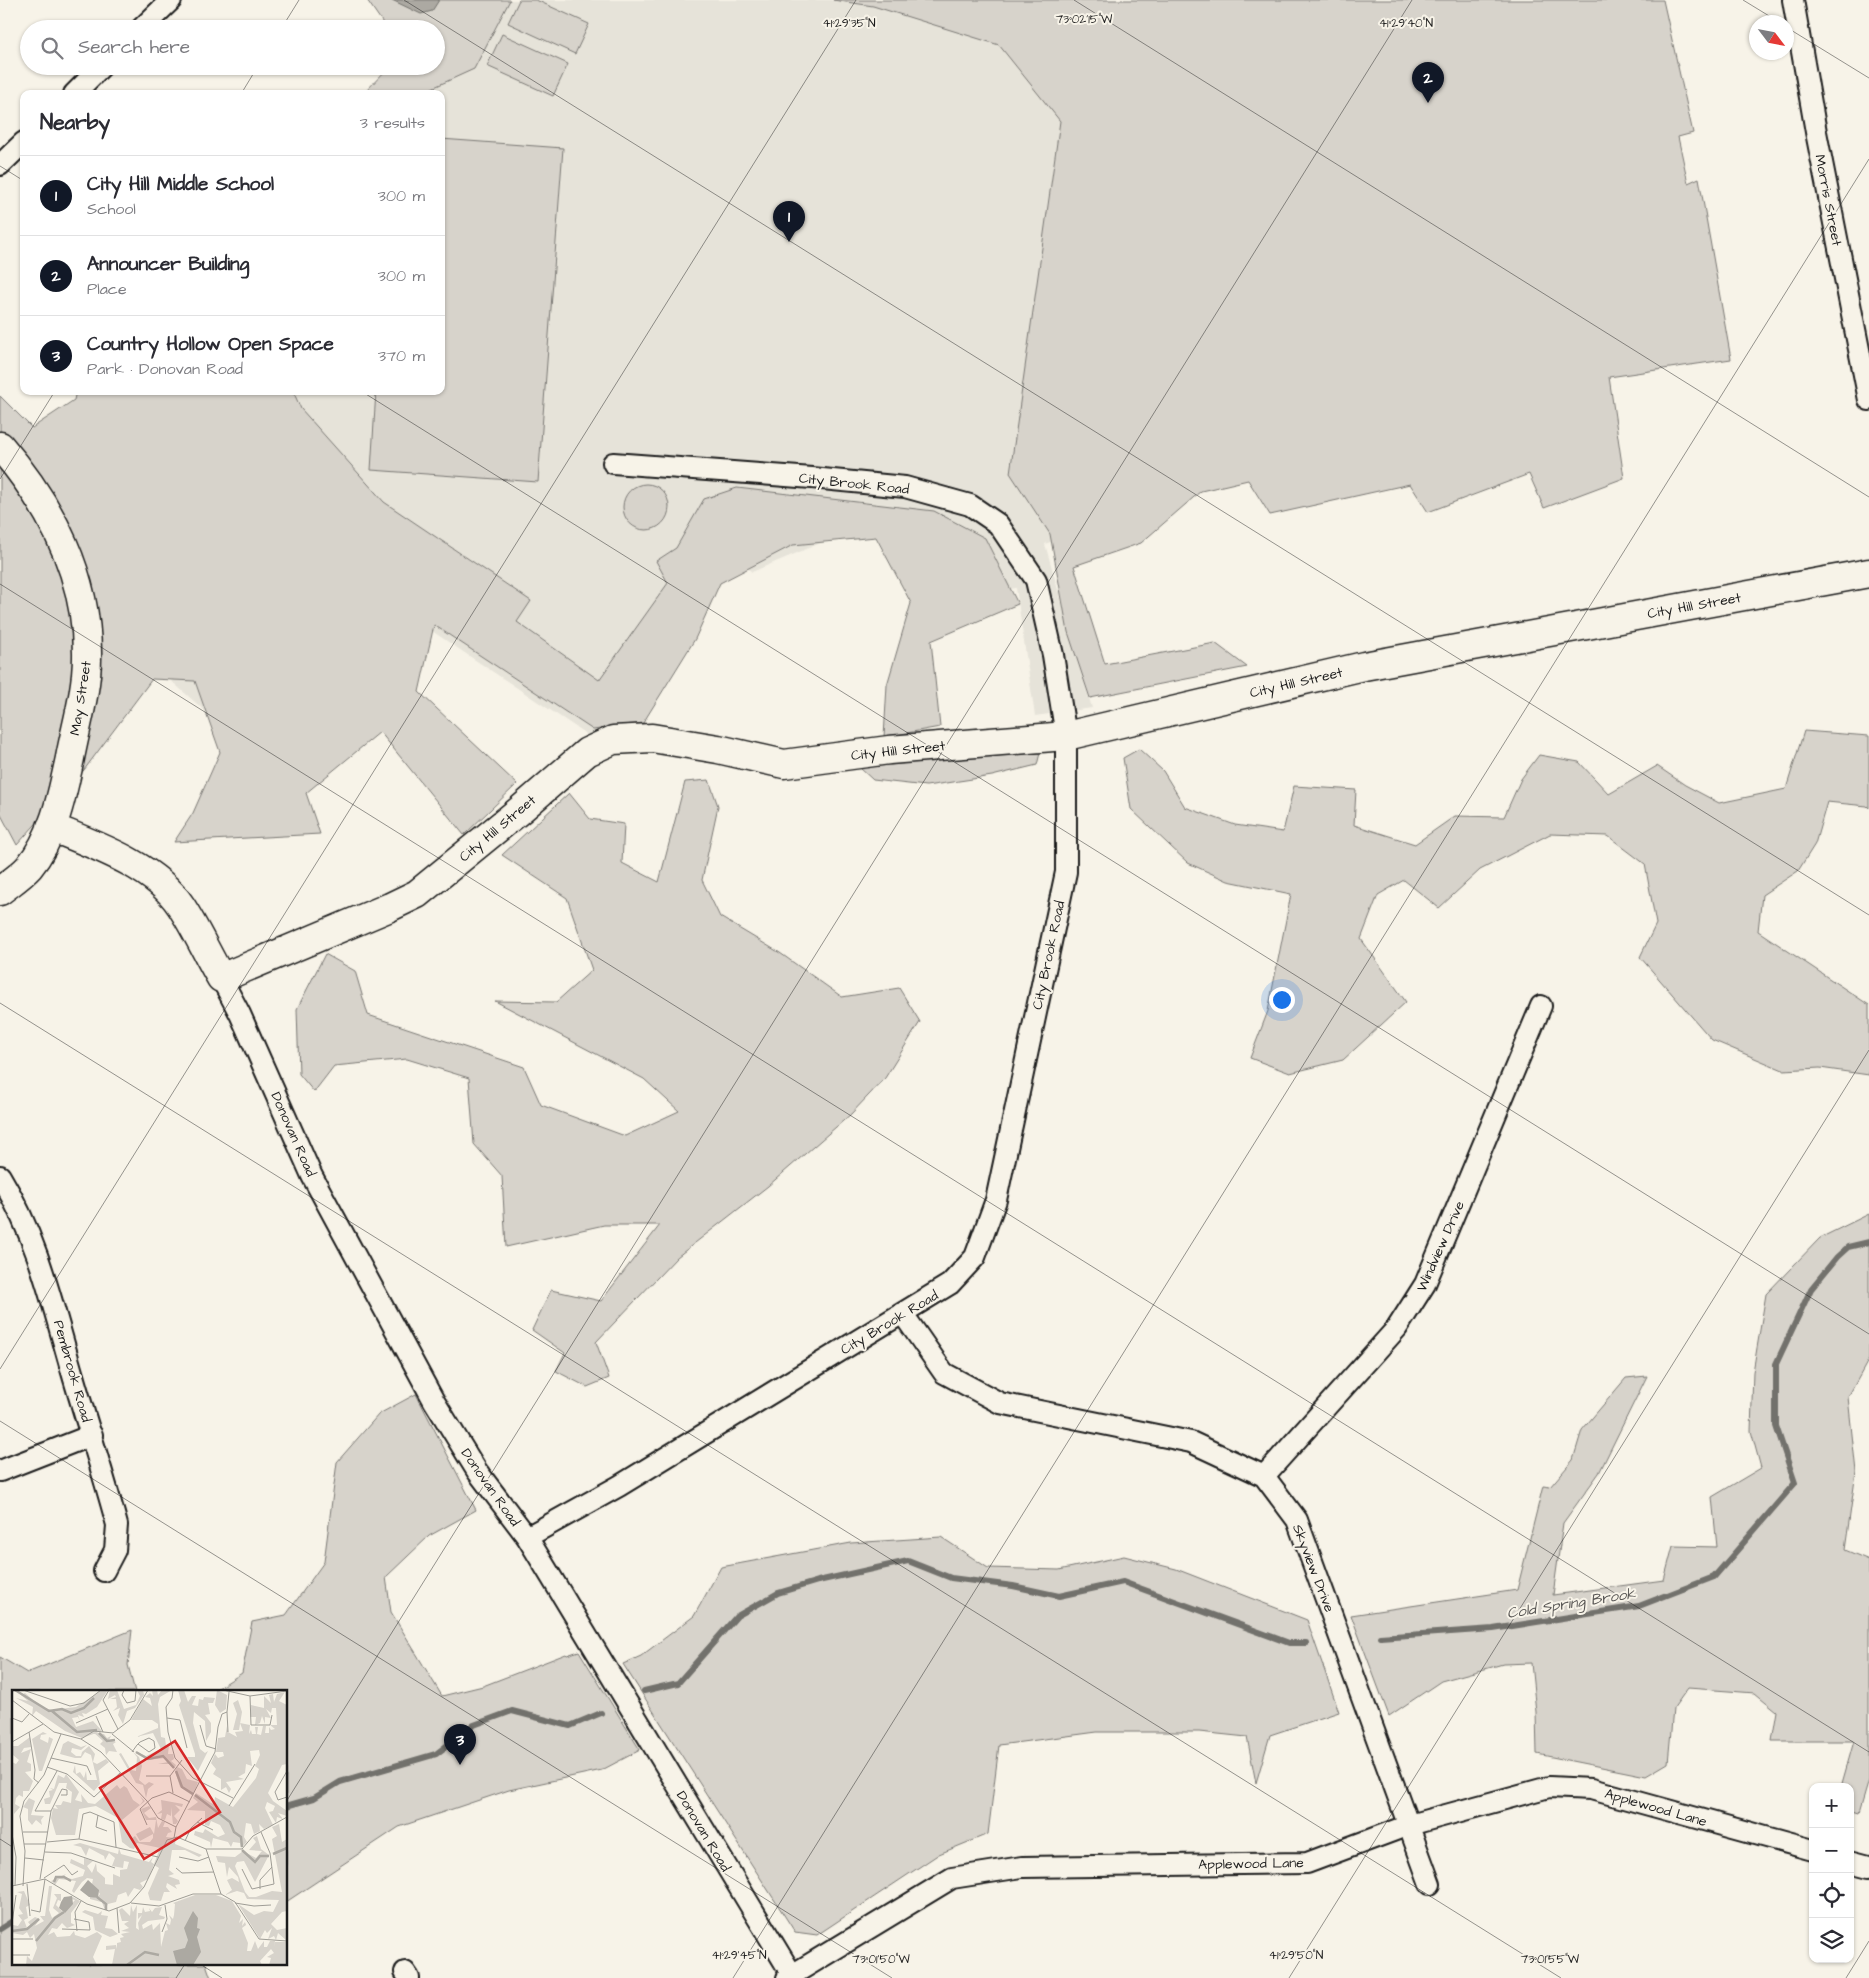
<!DOCTYPE html>
<meta charset="utf-8">
<style>
:root{--surface:#fff;--page:#f7f7f7;--text:#2b2b33;--muted:#7c7c81;--line:#e1e1e2;--accent:#111827}
body{margin:0;font-family:"Architects Daughter",sans-serif;background:var(--page);color:var(--text)}
.controls{position:absolute;right:15px;bottom:15px;display:grid;overflow:hidden;border-radius:10px;box-shadow:0 1px 4px #0004}
.controls button{width:45px;height:45px;display:grid;place-items:center;padding:0;border:0;border-bottom:1px solid var(--line);background:var(--surface);color:var(--text);font:25px sans-serif}
.compass{position:absolute;left:1749px;top:15px;width:45px;height:45px;border-radius:50%;background:var(--surface);box-shadow:0 1px 4px #0004;rotate:122deg}
.you{position:absolute;left:1281px;top:999px;width:18px;height:18px;margin:-12px;border:4px solid #fff;border-radius:50%;background:#1a73e8;box-shadow:0 0 0 8px #1a73e833}
.badge{display:grid;place-items:center;width:32px;height:32px;border-radius:50%;background:var(--accent);color:#fff;font-size:16px;font-weight:700}
.pin{position:absolute;translate:-50% -41px;filter:drop-shadow(0 1px 2px #0008)}
.pin::after{content:'';position:absolute;top:26px;width:18px;height:15px;background:inherit;clip-path:polygon(0 0,100% 0,50% 100%)}
.list{margin:0;padding:0;list-style:none}
h2{display:flex;justify-content:space-between;align-items:center;height:65px;margin:0;padding:0 20px;font-size:21px}
h2 small{font-size:16px;font-weight:400;color:var(--muted)}
.list li{display:grid;grid-template-columns:32px 1fr auto;gap:15px;align-items:center;box-sizing:border-box;height:80px;padding:0 20px;border-top:1px solid var(--line)}
.list b{display:block;font-size:19px;white-space:nowrap}
.list p{margin:0;font-size:16px;white-space:nowrap;color:var(--muted)}
.list em{font-size:16px;font-style:normal;color:var(--muted)}
.icon{flex:none;width:28px;height:28px;fill:none;stroke:currentColor;stroke-width:2;stroke-linecap:round;stroke-linejoin:round}
.map{position:relative;flex:none;width:1869px;height:1978px;overflow:hidden}
.search{position:absolute;background:var(--surface);box-shadow:0 1px 4px #0004;left:20px;top:20px;width:425px;height:55px;display:flex;align-items:center;gap:12px;box-sizing:border-box;padding:0 18px;border-radius:28px;color:var(--muted);font-size:19px}
.panel{position:absolute;background:var(--surface);box-shadow:0 1px 4px #0004;left:20px;top:90px;width:425px;height:305px;border-radius:10px}
.map>svg:first-child{display:block}
.built{fill:#e6e3d9}
.green{fill:#d7d3cb;stroke:#7a7874}
.water{fill:#aca9a2;stroke:#72716c}
.lines{fill:none;stroke-linecap:round;stroke-linejoin:round}
.stream{stroke:#72716c;stroke-width:6}
.street-casing{stroke:#1c1c1c;stroke-width:24}
.secondary-casing{stroke:#1c1c1c;stroke-width:31}
.street{stroke:#f7f3e8;stroke-width:20}
.secondary{stroke:#f7f3e8;stroke-width:28}
.ticks{fill:none;stroke:#1c1c1c;stroke-width:1;stroke-opacity:0.45}
.labels{text-anchor:middle;stroke-width:4;stroke-linejoin:round;paint-order:stroke}
.street-label{font-size:14px;fill:#1c1c1c;stroke:#f7f3e8}
.water-label{font-size:15px;font-style:italic;fill:#565452;stroke:#f7f3e8}
.inset-river{fill:none;stroke:#aca9a2;stroke-width:2.5}
.inset-road{fill:none;stroke:#9f9d96;stroke-width:1}
.view{fill:#d62828;fill-opacity:0.15;stroke:#d62828;stroke-width:2.5}
.inset-edge{fill:none;stroke:#1c1c1c;stroke-width:2.5}
.ticks-label{font-size:12px;text-anchor:middle;fill:#1c1c1c;stroke:#f7f3e8;stroke-width:4;stroke-linejoin:round;paint-order:stroke}
</style>
<div class="map">
<svg width="1869" height="1978" viewBox="0 0 1869 1978">
<rect width="100%" height="100%" fill="#f7f3e8"/>
<filter id="ink" filterUnits="userSpaceOnUse"><feTurbulence type="fractalNoise" baseFrequency=".02" numOctaves="2"/><feDisplacementMap in="SourceGraphic" scale="10" xChannelSelector="R" yChannelSelector="G"/><feConvolveMatrix kernelMatrix="1 2 1 2 8 2 1 2 1" color-interpolation-filters="sRGB"/></filter>
<g filter="url(#ink)">
<path class="built" d="M458,0H960L1068,75L1236,477L1045,544L1092,708L1035,716L1016,588L918,602L880,518L752,572L731,553L641,717L589,736L426,627L231,734L106,623L94,391H441V94H372L436,66V29Z"/>
<path class="green" d="M367,0H510L474,69L419,94H363L390,66H436V29H387Z
M519,0H536L589,24L575,54L508,23Z
M833,0H1663L1693,133L1678,137L1688,183L1699,178L1731,359L1609,377L1624,478L1544,508L1529,474L1428,512L1410,484L1270,515L1248,480L1201,491L1141,543L1074,566L1105,664L1215,643L1247,667L1090,698L1068,632L1050,534L1010,473L1060,121L999,45L873,6Z
M502,34L568,64L553,96L487,66Z
M441,139L563,148L538,482L371,470L376,391H441Z
M76,391H293L301,409L384,502L531,601L517,622L599,680L668,583L656,561L676,548L704,499L737,488L934,511L985,538L1018,604L931,641L940,727L884,737L887,685L911,603L876,537L793,545L720,583L695,639L643,723L593,730L434,625L419,692L517,784L464,835L380,732L306,793L320,834L174,842L193,813L220,752L195,681L152,679L84,770L17,845L0,813V396L32,428L74,400Z
M623 507a23 23 0 1 1 46 0a23 23 0 1 1-46 0Z
M1804,731L1869,736V808L1867,806L1827,802L1815,844L1798,871L1762,895L1758,931L1869,1005V1075L1820,1068L1783,1070L1712,1040L1640,957L1656,924L1645,864L1608,836L1550,834L1480,870L1439,908L1404,880L1378,895L1361,939L1406,1002L1343,1060L1290,1073L1250,1058L1268,1011L1291,894L1228,881L1188,863L1131,809L1123,758L1139,749L1163,771L1185,807L1235,825L1283,832L1294,786L1356,790L1354,825L1415,844L1455,816L1504,817L1521,779L1539,755L1579,762L1609,794L1657,766L1685,785L1719,803L1786,789Z
M1040,753L1037,765L992,776L926,786L873,780L860,768L948,759Z
M709,780L718,806L702,880L720,917L780,953L842,997L899,988L920,1022L885,1078L851,1114L768,1186L677,1257L596,1342L609,1378L587,1387L556,1371L565,1353L532,1330L551,1290L601,1301L660,1225H604L506,1247L502,1176L474,1144L469,1078L407,1059L334,1066L314,1092L299,1074L297,1009L325,954L355,971L368,1015L524,1067L541,1105L625,1136L679,1111L644,1079L495,1001L556,1002L592,970L567,898L502,855L569,793L590,819L624,824L622,863L659,882L685,782Z
M1869,1214V1359L1848,1397L1856,1472L1845,1550L1869,1560V1780L1859,1814L1850,1811V1787H1841L1854,1741H1772L1777,1711L1755,1693L1688,1688L1673,1709L1668,1763L1646,1776L1537,1754L1536,1712L1531,1663L1503,1664L1441,1681L1389,1716L1351,1615L1517,1590L1543,1486L1550,1487L1573,1460L1582,1430L1626,1378L1647,1376L1599,1473L1563,1523L1553,1595L1664,1580L1673,1546L1717,1547L1712,1497L1761,1468L1751,1431L1753,1372L1766,1294L1820,1238Z
M416,1394L476,1510L429,1536L386,1577L391,1612L442,1696L483,1686L566,1654L567,1655L579,1651L640,1750L602,1770L509,1790L399,1827L286,1902V1692H212L242,1673L252,1622L286,1615L324,1562L337,1462L379,1414Z
M941,1537L988,1568L1059,1570L1124,1556L1176,1569L1307,1620L1339,1712L1270,1735L1256,1783L1247,1737L1199,1732H1097L999,1745L988,1834L939,1854L817,1935L795,1932L623,1664L641,1656L694,1616L721,1567L851,1543Z
M132,1630L128,1665L135,1692H14V1964H206L211,1978H0V1657L27,1673Z"/>
<path class="water" d="M392,0H439L432,11L421,14Z"/>
<g class="lines">
<path class="stream" d="M1380,1637L1493,1629L1639,1606L1714,1577L1795,1483L1776,1426V1364L1811,1289L1837,1257L1848,1247L1869,1242
M644,1691L678,1683L737,1616L778,1593L818,1581L908,1561L951,1578L1013,1586L1059,1596L1123,1582L1289,1643H1306
M286,1806L314,1798L340,1782L436,1754L474,1725L512,1711L570,1726L601,1713
M0,1929L14,1920"/>
<defs>
<path id="street" d="M1793,0L1816,132L1869,400
M141,29L171,0
M74,94L102,66
M0,165L24,142
M221,978L240,1014L312,1176L434,1401L477,1471L527,1537L794,1978
M0,1176C39,1240 53,1308 74,1379C88,1427 104,1476 117,1525L115,1550L104,1571
M903,1314L944,1373L1000,1403L1191,1442L1264,1476L1297,1520L1430,1884
M0,1471L92,1435
M1264,1476L1397,1328L1425,1284L1541,1006
M527,1537L619,1486L950,1284L975,1257L996,1200L1066,872V736L1053,655L1036,580L998,524L970,505L905,487L812,478L613,463
M1850,1861L1869,1866
M405,1972L409,1978
M787,1978L952,1878L1022,1867L1307,1863L1409,1825L1549,1787L1591,1789L1813,1850"/>
<path id="secondary" d="M0,446C51,505 88,577 87,657C87,690 76,726 70,758C62,795 54,837 29,867C21,876 10,883 0,891
M51,827C94,845 154,865 181,906C196,929 207,954 221,978L390,907L417,894L520,810L587,752L613,740L652,738L718,749L784,764L889,750L1066,736L1364,666L1869,573"/>
</defs>
<use href="#street" class="street-casing"/>
<use href="#secondary" class="secondary-casing"/>
<use href="#street" class="street"/>
<use href="#secondary" class="secondary"/>
</g>
</g>
<path class="ticks" d="M404,0L1869,915M1074,0L1869,497M1743,0L1779,22M1786,27L1869,78M281,29L299,0M241,94L258,66M0,166L24,181M361,391L1869,1334M0,479L55,391M0,584L1869,1752M0,1003L1561,1978M0,1369L856,0M0,1421L892,1978M286,1802L1412,0M0,1839L14,1848M200,1964L222,1978M176,1978L185,1964M733,1978L1869,159M1289,1978L1869,1050M1846,1978L1869,1941"/>
<g class="labels">
<g class="street-label">
<text transform="translate(1829 200) rotate(79)" y="5">Morris Street</text>
<text transform="translate(854 483) rotate(6)" y="5">City Brook Road</text>
<text transform="translate(1694 605) rotate(-10)" y="5">City Hill Street</text>
<text transform="translate(1296 682) rotate(-13)" y="5">City Hill Street</text>
<text transform="translate(80 698) rotate(-81)" y="5">May Street</text>
<text transform="translate(898 750) rotate(-6)" y="5">City Hill Street</text>
<text transform="translate(497 828) rotate(-40)" y="5">City Hill Street</text>
<text transform="translate(1048 955) rotate(-78)" y="5">City Brook Road</text>
<text transform="translate(294 1134) rotate(66)" y="5">Donovan Road</text>
<text transform="translate(1440 1246) rotate(-66)" y="5">Windview Drive</text>
<text transform="translate(889 1322) rotate(-31)" y="5">City Brook Road</text>
<text transform="translate(73 1371) rotate(74)" y="5">Pembrook Road</text>
<text transform="translate(491 1487) rotate(55)" y="5">Donovan Road</text>
<text transform="translate(1314 1568) rotate(69)" y="5">Skyview Drive</text>
<text transform="translate(1656 1807) rotate(16)" y="5">Applewood Lane</text>
<text transform="translate(704 1831) rotate(59)" y="5">Donovan Road</text>
<text transform="translate(1251 1863) rotate(-1)" y="5">Applewood Lane</text>
</g>
<g class="water-label">
<text transform="translate(1571 1603) rotate(-9)" y="5">Cold Spring Brook</text>
</g>
</g>
<g transform="translate(12 1690)">
<rect width="275" height="275" fill="#f7f3e8"/>
<path d="M90,0H96L85,17L74,24L70,23L72,27L66,25L68,31L66,27L60,28L64,37L81,31L90,41L70,48L53,41L24,21L20,26L21,17L4,8L16,11L9,5L13,3L29,17L40,20L64,17ZM98,0H105L112,19L124,15L128,6L125,0H131L132,5L123,18L115,21L111,34L106,25L108,18L101,21L105,17L104,9H98L104,7L103,5L96,9ZM140,0H145L146,5L150,0H160L148,7L146,14L149,47L153,48L154,56L157,55L156,64H161L162,69L159,71L164,75L162,79L157,74H146L156,72L153,68L136,70L122,61L134,66L149,59L141,43L124,47L146,38V34L140,30H119L131,9L140,16L138,8L133,7L138,3L141,6ZM166,0H172L176,12L180,6H184L180,15L186,16L187,9L191,10L192,7L203,8L201,13H196L198,24L193,25L199,33V42L194,51L193,31L182,22L181,33L188,59L193,63L196,61L186,81L175,67H183V64L167,15L169,11ZM205,0L215,5L214,19L208,23L203,15ZM273,2L267,11L275,15V74L270,75L256,103L261,111L262,106L261,111L275,121V126L266,123L271,129L265,127L264,133L257,122L261,121L263,116L255,112L253,118L261,135L252,139L247,134L248,141L242,144L239,134L234,133L232,147L235,152L229,158L228,153L221,152L219,157L216,152L201,148L199,158L198,152L182,145L183,141L191,143L193,139L206,147L213,144L208,135L199,131L197,136L193,135V121L175,120L186,112L181,108L184,103L199,113L202,114L203,107L221,117L244,88L247,79L243,76L248,65L247,60L238,61L240,76L234,74L233,83L226,87L232,89L214,92L219,99L217,103L214,97L209,100V89L201,84L204,79L199,73L203,64L206,68L212,66L211,62H204L206,48L213,47L215,36L216,42L225,47L223,42L231,41L228,33L238,35L237,44L239,40L240,44H244L243,37H246L245,44L249,45L251,36H254L253,43H257V37L259,40L263,39L258,35H265L264,18H260L259,23L254,19L259,28L253,27V34L250,26L248,33L243,35L244,27H238L239,15L252,18V6L259,13L257,5L261,4L262,12L265,4ZM226,10L230,22L227,40H221L225,24L221,13ZM31,42L35,44L29,45L28,49L36,53L37,47L41,49L30,81H27L20,49ZM81,42L92,44L95,48L99,46L97,50L104,52L101,54L105,62L97,61L94,65L93,58L88,54L91,51ZM18,47L19,57L12,58L9,63L19,59L15,72L19,74V81L13,82L21,91L17,101H11V107L7,105L4,108L3,114L8,117L2,124L0,72L4,74L7,70L1,65L0,56H6ZM56,51L69,57L75,55L69,60L60,58L59,62L64,66H69L70,62L77,56L83,64L81,72L85,74L94,69L97,72L86,81L88,94L82,101L61,82L63,75L64,84L68,82L72,88L74,81L75,90H85L79,65L73,62L69,68H63L48,64L51,54ZM121,62L127,67L130,76L127,90L133,95L137,92L142,94L136,99L134,108L131,95L124,93L107,64L109,63L119,80L124,81L125,67ZM165,77L170,79L175,89L186,92L181,106L168,97L163,81ZM54,84L67,102L63,110L70,112L69,104L76,113L83,114L105,95L108,99L112,96L115,98L121,110L128,115L131,111L128,106L133,111L110,130L119,149L123,146L127,152H138L141,148V144L128,151L124,144L138,137L142,144L144,130H134L129,119L137,116L139,118L132,123L137,128L144,127L146,138L150,131L153,132L151,137H156L160,142L156,143L154,147L164,148L163,154L190,165L187,167L173,160H160L157,180L162,184L156,186L167,190L168,194L163,195L165,199L155,193L154,197L158,202H152L149,211L138,210L136,203L147,178L142,175L136,189L128,193L131,197L128,200L122,198L116,207L114,202L106,205L104,212L96,214L93,220L89,210V212L78,209V206L85,208L88,204L80,194L81,189L75,188L70,192L62,203L60,201L64,191L47,189L43,195L39,191L54,184L51,187L60,189L71,186L73,180L58,173L59,169L72,175V168L81,171L75,176L80,183L84,173L85,181L93,188V194L101,195V184L108,187V180L115,179L117,172L112,171L111,178L100,176L103,168L97,163L93,170L92,166L77,158L74,166L69,157L61,155L68,153L106,164L107,158L109,164L137,172L141,167L139,172L142,174L148,158L125,153L122,159L118,158L110,152L106,128L84,116L67,119L63,145H44L39,128L41,118L46,119L43,115H49L51,111L59,113L60,102L54,98L55,93H47L38,114H33L32,109L38,107L37,101L41,100L38,98L42,99L46,85L52,88ZM17,108L23,111L19,125L32,126L29,130L30,135L24,130L20,135L16,130V119L11,117ZM149,110L171,114L170,117L163,115L168,120L162,126L166,131L164,134H161L159,117V126L155,124L153,130L149,129L150,123L145,124L150,120ZM267,134L270,152L275,149V221L270,222L259,234L265,240L275,238L274,250L266,243L264,250L262,246L256,249L260,238L255,243L253,240L248,249L226,214L242,225L252,221L261,222L267,210L235,209L232,203L225,201L213,205L220,200L215,190L220,188L227,192L226,187L217,177L215,187L213,173L206,172L204,166L223,167L231,161L244,168L250,161L237,160L244,152L241,148L245,146L249,159L257,165L243,192L232,171L225,172L223,176L233,202L237,207H244L260,201L270,202L260,149L265,146L260,137ZM37,196H40L37,220L40,228L47,223L41,218L45,208L42,204H49V211L46,210L44,215L52,223L63,210L55,208L59,206L68,211L59,223V233L63,235L55,238L50,233L45,239L40,238L36,245L42,242L45,247L58,246L62,241L63,245L73,248L85,242L90,246L81,267L85,275H14L15,266L20,271L25,258L22,244L18,248L15,242L11,245L0,243L1,235L6,236L10,230L6,225L11,224L7,218L10,204L5,202L12,201L18,215L14,217L16,228L12,230L15,238L19,236L16,232L23,227L28,229L23,236L32,231L28,226H33ZM183,205H204L220,211L229,226L227,233L231,229L230,236L233,232L234,235L230,238L236,253L235,261H239L243,251L246,259L252,251V257H255L258,251H263L262,257L263,252H275V275H257L259,268L255,267L262,263L259,259L248,271L250,275H100L103,259L94,260V256L104,255L105,259V253L109,252L108,248L112,247L109,244L118,242L109,241L117,238L112,234L117,231H110L107,220L110,218L118,226L119,215L121,222L125,215L124,238L127,240L126,233L130,225L126,229V223H130L131,217L133,222L138,221L137,218L140,222L143,218L150,217L147,225L153,227L152,229L136,231L130,235L131,239L140,234L141,240L148,233L149,257L153,241L156,240L154,233L158,235L159,230L157,225L161,229L162,225L163,214L161,213ZM73,220L86,224L90,221L89,225L96,226L93,238L100,239L106,244L98,247L83,240L81,227L70,222Z" fill="#d7d3cb"/>
<path d="M76,190L87,200L86,208L77,207L68,200ZM60,206L61,214L53,223L47,218L49,212L52,207ZM181,221L186,228L185,238L188,239L185,247L189,262L181,275H165L161,261L173,258L176,250L172,238Z" fill="#aca9a2"/>
<path class="inset-river" d="M3,0L37,21L50,19L59,23L72,18L82,8M40,21L65,42L85,40M87,43L95,51L103,50M124,62L136,69L151,66L162,78M164,81L170,97L181,104M183,105L218,132L222,142L229,147L230,157M230,160L243,172L248,166H257M261,164L275,158M42,192L44,187H52L59,191M85,207L94,214V220M0,241L15,239L27,229M24,251L43,228L52,222M115,275L133,262L147,265"/>
<path class="inset-road" d="M11,0L58,16L72,13L89,0M97,0L91,10L106,39M112,0L110,5L115,13L123,11L124,0M161,0L160,8L154,17L156,42L163,68L181,88L221,108M211,0L238,6L275,1M238,6L239,35H258L260,25M0,10L42,42L69,49L89,62L135,111L146,128L164,137L162,148M215,22L216,42M84,26L91,42M0,28L10,32L17,24M155,28L168,30L175,58M64,33L96,19M188,35L194,56L204,59M17,42L23,80L22,89L27,93M100,44L122,62M69,49L82,41L101,43L118,30L136,0M0,52L31,34M120,62L125,55L128,52L137,48L142,51L143,58L137,62L126,54M39,68L75,76L79,85M35,77L55,84L82,107L108,83M275,81L263,102L266,110L275,107M134,86H158M161,103L158,86L170,70M217,116L243,74M39,121H23L45,81M86,125L84,137L95,141M185,132L201,140M135,135L128,119L140,108L157,102L178,112M164,137L203,62L206,37L210,24L215,22L217,2M11,142H36M0,144L4,167L3,196M67,149L71,124L78,122L102,132L104,157M173,151L179,138L190,128M35,152L67,149L146,167M12,154H34M194,159L209,204M33,162L59,163L103,178M167,167L186,171L197,167M13,168L32,170M52,175L60,185L66,181M164,178L170,183L202,182M230,179L240,199L262,194L258,163L249,142M32,188L52,175M28,189L39,121L50,99L55,100V105H49M15,194L18,226M0,196L33,189L75,214L97,221L118,213L132,197L155,150L165,147L194,159H230L241,146L275,127M11,196L13,161L8,126L12,111L32,85L49,44M248,199V190L260,177M119,213L147,216L181,204H209L223,212L247,249L275,251M223,213L242,216L259,215M105,218L107,243M19,220L28,222L33,189M0,233L4,205M50,239L78,240L77,232L62,229M65,241L63,222L69,211M150,242L155,229L153,215M0,249H21M0,265H18"/>
<path class="view" d="M163,51L208,122L132,169L88,98Z"/>
<rect width="275" height="275" class="inset-edge"/>
</g>
<g class="ticks-label">
<text x="1084" y="23">73°02'15"W</text>
<text x="849" y="27">41°29'35"N</text>
<text x="1406" y="27">41°29'40"N</text>
<text x="739" y="1959">41°29'45"N</text>
<text x="1296" y="1959">41°29'50"N</text>
<text x="881" y="1963">73°01'50"W</text>
<text x="1550" y="1963">73°01'55"W</text>
</g>
</svg>
<div class="controls">
<button>+</button>
<button>−</button>
<button><svg class="icon" aria-label="locate" viewBox="0 0 24 24"><circle cx="12" cy="12" r="6"/><path d="M12 2v4M12 18v4M2 12h4M18 12h4"/></svg></button>
<button><svg class="icon" aria-label="layers" viewBox="0 0 24 24"><path d="M12 4l9 5-9 5-9-5zM3 14l9 5 9-5"/></svg></button>
</div>
<svg class="compass" viewBox="-18 -18 36 36"><path d="M0-13l5 13h-10z" fill="#e53935"/><path d="M0 13l5-13h-10z" fill="#7c7c81"/></svg>
<div class="you"></div>
<div class="pin badge" style="left:789px;top:242px">1</div>
<div class="pin badge" style="left:1428px;top:103px">2</div>
<div class="pin badge" style="left:460px;top:1765px">3</div>
<div class="search"><svg class="icon" aria-label="search" viewBox="0 0 24 24"><circle cx="10" cy="10" r="6"/><path d="M15 15l6 6"/></svg>Search here</div>
<section class="panel">
<h2>Nearby<small>3 results</small></h2>
<ul class="list">
<li><span class="badge">1</span><div><b>City Hill Middle School</b><p>School</p></div><em>300 m</em></li>
<li><span class="badge">2</span><div><b>Announcer Building</b><p>Place</p></div><em>300 m</em></li>
<li><span class="badge">3</span><div><b>Country Hollow Open Space</b><p>Park · Donovan Road</p></div><em>370 m</em></li>
</ul>
</section>
</div>
